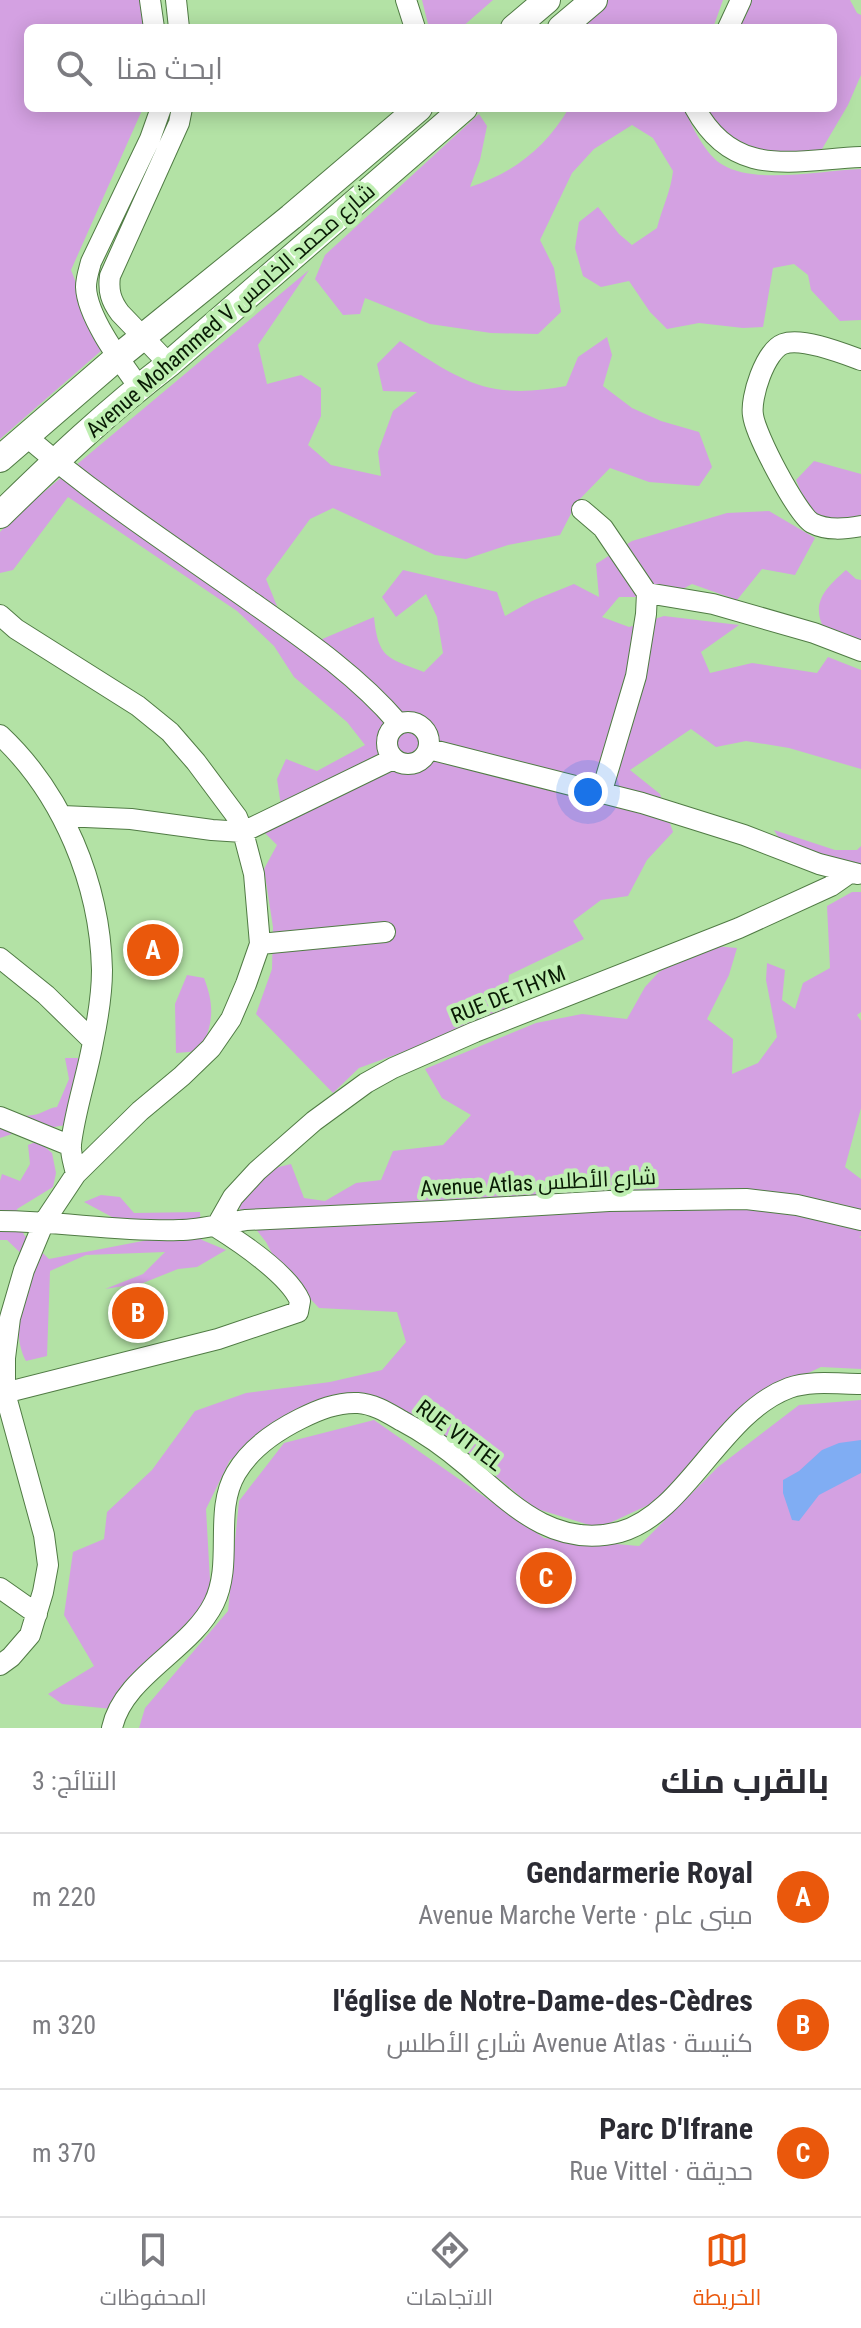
<!DOCTYPE html>
<html lang="ar">
<meta charset="utf-8">
<style>
:root{--surface:#fff;--page:#f7f7f7;--text:#2b2b33;--muted:#7c7c81;--line:#e1e1e2;--accent:#ea580c}
body{margin:0;font-family:"Roboto Condensed",Cairo,sans-serif;background:var(--page);color:var(--text);direction:rtl}
.you{position:absolute;left:588px;top:792px;width:28px;height:28px;margin:-20px;border:6px solid #fff;border-radius:50%;background:#1a73e8;box-shadow:0 0 0 12px #1a73e833}
.badge{display:grid;place-items:center;width:52px;height:52px;border-radius:50%;background:var(--accent);color:#fff;font-size:26px;font-weight:700}
.pin{position:absolute;translate:-50% -50%;border:4px solid #fff;box-shadow:0 2px 8px #0006}
.list{margin:0;padding:0;list-style:none}
h2{display:flex;justify-content:space-between;align-items:center;height:104px;margin:0;padding:0 32px;font-size:34px}
h2 small{font-size:26px;font-weight:400;color:var(--muted)}
.list li{display:grid;grid-template-columns:52px 1fr auto;gap:24px;align-items:center;box-sizing:border-box;height:128px;padding:0 32px;border-top:2px solid var(--line)}
.list b{display:block;font-size:30px;white-space:nowrap}
.list p{margin:0;font-size:26px;white-space:nowrap;color:var(--muted)}
.list em{font-size:26px;font-style:normal;color:var(--muted)}
.icon{flex:none;width:44px;height:44px;fill:none;stroke:currentColor;stroke-width:2;stroke-linecap:round;stroke-linejoin:round}
.map{position:relative;flex:none;width:861px;height:1728px;overflow:hidden;direction:ltr}
.search{position:absolute;background:var(--surface);box-shadow:0 4px 20px #0003;left:24px;right:24px;top:24px;height:88px;display:flex;align-items:center;gap:20px;box-sizing:border-box;padding:0 28px;border-radius:12px;color:var(--muted);font-size:30px}
.sheet{height:488px;background:var(--surface)}
nav{display:flex;justify-content:space-around;align-items:center;box-sizing:border-box;height:112px;border-top:2px solid var(--line);background:var(--surface);font-size:22px;color:var(--muted)}
nav a{display:grid;justify-items:center;gap:4px}
nav .on{color:var(--accent)}
.map>svg:first-child{display:block}
.green{fill:#d4a1e2}
.water{fill:#80adf3}
.lines{fill:none;stroke-linecap:round;stroke-linejoin:round}
.minor-casing{stroke:#507b44;stroke-width:22}
.major-casing{stroke:#507b44;stroke-width:28}
.minor{stroke:#fff;stroke-width:20}
.major{stroke:#fff;stroke-width:26}
.labels{text-anchor:middle;stroke-width:8;stroke-linejoin:round;paint-order:stroke}
.street-label{font-size:22px;fill:#091b05;stroke:#bfefb2}
</style>
<div class="map">
<svg width="861" height="1728" viewBox="0 0 861 1728">
<rect width="100%" height="100%" fill="#b3e2a5"/>
<path class="green" d="M0,0H142L145,28H28V108H143L71,270L102,350L0,439Z
M422,0H493L461,28H429Z
M607,0H723L713,28H574Z
M751,0H850L857,13L861,15V75L848,105L822,149C814,152 806,155 798,157C764,162 720,139 706,108H833V28H737L745,18Z
M569,108H684C691,125 706,156 723,165C756,185 823,170 861,169V320L840,321L811,290L808,275L794,264L773,268L763,327L743,328L699,323L667,329L650,312L629,281L601,287L583,276L575,248L579,222L598,207L619,234L632,245L657,228C662,208 671,191 673,171L653,138L632,125L594,149L572,173L540,240L554,268L561,312L538,334L491,333L430,324L365,298L360,314L343,315L315,279L325,255L479,114L487,126L480,160L470,187C515,172 545,148 569,108Z
M309,270L258,345L267,384L301,375L321,388V416L308,445L331,465L381,476L378,452L393,411L417,392L383,391L377,364L400,341C428,359 463,384 496,389C520,393 543,390 566,386L578,357L607,337L612,355L603,386L632,408L661,421L699,432L712,467L699,486L649,482L610,468L577,502L560,535L508,545L466,559L435,555L333,508L310,519L266,579L279,611L320,640L374,617C378,658 387,658 424,672L443,653L437,617L426,594L396,617L382,597L403,570L497,592L505,616L532,601L574,584L599,597L596,564L632,541L727,513L769,511L815,538L795,575L762,569L737,600L692,584L668,597H619L602,617L629,627L664,616L739,625L701,652L710,673L752,663L817,673L828,657L861,670V769L789,748L746,741L716,747L691,729L630,770L660,794L673,832L647,860L628,896L601,900L573,921L584,939L509,975L505,1015L359,1068L333,1093L256,1014L272,969L273,927L264,869L277,845L265,833L281,806L277,779L286,759L317,771L365,745L347,722L294,677L274,646L237,611L68,497L13,570L0,573V532L14,517Z
M814,461L861,474V529L820,524L807,507L796,480Z
M846,570L856,579L861,580V644L824,629C810,602 827,587 846,570Z
M774,830L835,850H857L861,846V877L784,847Z
M852,892H861V1012L857,1015L861,1021V1108L845,1167L861,1179V1236L859,1237L861,1238V1369L821,1367L766,1393L657,1501L599,1528L534,1508L460,1446L370,1399L314,1408L230,1460L206,1509L211,1598L169,1641L112,1709L62,1704L48,1694L94,1666L64,1615L73,1552L104,1539L107,1512L152,1470L195,1411L246,1393L330,1382L382,1370L406,1342L397,1312L319,1308L278,1265L266,1242L236,1204L263,1171L291,1164L304,1198L325,1201L356,1183L381,1180L393,1151L443,1145L471,1115L442,1098L425,1069L536,1023L582,1014L627,1019L645,987L659,972L705,945L737,948L729,975L707,1019L733,1039L732,1074L758,1063L777,1037L766,980L767,963L785,970L782,1000L795,1009L803,983L830,968L827,906Z
M187,975L204,978C215,1007 213,1022 201,1051L176,1053L175,1004Z
M65,1058H78L79,1073L66,1125L12,1134L0,1138V1111C11,1114 22,1117 33,1115C42,1114 48,1108 57,1107L69,1079Z
M38,1141L52,1153L56,1173L53,1187L17,1209L24,1235L49,1259L153,1239L84,1202L101,1195L120,1197L134,1213L200,1212L202,1240L226,1250L197,1267L178,1269L143,1283L105,1289L143,1274L165,1252L86,1255L50,1271L47,1356L26,1361C10,1332 24,1294 32,1264L7,1240H0V1181L2,1174L20,1181L30,1164L28,1145Z
M861,1400V1728H139L145,1708L228,1611L239,1501L284,1443L374,1420L544,1538L639,1546L718,1467L799,1405Z"/>
<path class="water" d="M861,1440V1473L819,1495L799,1521L792,1520L783,1493V1480L799,1471L822,1450L839,1443Z"/>
<g class="lines">
<defs>
<path id="minor" d="M150,0L154,28
M176,0L179,28
M406,0L415,28
M728,28L741,0
M695,108C734,180 793,160 861,157
M861,360C842,353 802,337 783,344C765,351 750,398 753,415C755,434 797,514 812,523C827,531 845,529 861,526
M169,364L120,313C111,301 108,291 110,276L179,123L182,108
M139,387C121,362 87,317 86,287C86,278 89,270 91,262L150,139L161,108
M27,437C98,498 177,549 253,603C304,639 358,676 398,723
M582,510L603,528L647,593L646,614L636,676L601,794
M647,593L713,604L814,633L861,651
M0,615L16,629L138,706L170,732L196,762L237,817L243,832L254,874L260,944L246,984L231,1019L211,1048L182,1076L140,1111L76,1174L44,1222L24,1270L10,1318L5,1358V1393L44,1535L48,1565L43,1592L30,1635L11,1657L0,1665
M387 743a21 21 0 1 1 42 0a21 21 0 1 1-42 0Z
M0,735C63,794 100,884 102,970C102,994 98,1018 93,1042C87,1076 75,1110 71,1144C70,1153 74,1164 76,1174
M429,749L642,803L744,835L819,864L858,874
M62,816L131,819L212,830L243,832L393,759
M260,944L385,932
M0,958L46,995L93,1041
M0,1117L71,1146
M0,1221C60,1221 119,1232 179,1230C202,1230 223,1223 246,1220L440,1211L609,1201L746,1199L797,1205L861,1220
M216,1227L233,1197L257,1171L314,1121L366,1083L393,1068L475,1032L739,928L831,886L851,872
M0,1394L218,1339L298,1312L300,1301C289,1275 240,1242 216,1227
M0,1588L37,1614
M112,1728C123,1676 191,1650 214,1603C234,1562 213,1512 236,1473C250,1449 276,1431 300,1419C318,1410 337,1402 358,1403C374,1404 388,1413 402,1421C425,1433 447,1449 467,1466C512,1505 554,1549 620,1532C686,1514 721,1413 789,1388C811,1380 838,1384 861,1384"/>
<path id="major" d="M514,28L547,0
M561,28L594,0
M0,459L118,357L291,217L419,108
M0,515C54,462 109,410 169,364L464,108"/>
</defs>
<use href="#minor" class="minor-casing"/>
<use href="#major" class="major-casing"/>
<use href="#minor" class="minor"/>
<use href="#major" class="major"/>
</g>
<g class="labels">
<g class="street-label">
<text transform="translate(230 310) rotate(-41)" y="8">Avenue Mohammed V شارع محمد الخامس</text>
<text transform="translate(508 994) rotate(-22)" y="8">RUE DE THYM</text>
<text transform="translate(538 1182) rotate(-3)" y="8">Avenue Atlas شارع الأطلس</text>
<text transform="translate(460 1435) rotate(37)" y="8">RUE VITTEL</text>
</g>
</g>
</svg>
<div class="you"></div>
<div class="pin badge" style="left:153px;top:950px">A</div>
<div class="pin badge" style="left:138px;top:1313px">B</div>
<div class="pin badge" style="left:546px;top:1578px">C</div>
<div class="search"><svg class="icon" aria-label="search" viewBox="0 0 24 24"><circle cx="10" cy="10" r="6"/><path d="M15 15l6 6"/></svg>ابحث هنا</div>
</div>
<section class="sheet">
<h2>بالقرب منك<small>النتائج: 3</small></h2>
<ul class="list">
<li><span class="badge">A</span><div><b>Gendarmerie Royal</b><p>مبنى عام · Avenue Marche Verte</p></div><em>220 m</em></li>
<li><span class="badge">B</span><div><b>l'église de Notre-Dame-des-Cèdres</b><p>كنيسة · Avenue Atlas شارع الأطلس</p></div><em>320 m</em></li>
<li><span class="badge">C</span><div><b>Parc D'Ifrane</b><p>حديقة · Rue Vittel</p></div><em>370 m</em></li>
</ul>
</section>
<nav>
<a class="on"><svg class="icon" aria-label="map" viewBox="0 0 24 24"><path d="M3 6l6-2 6 2 6-2v14l-6 2-6-2-6 2zM9 4v14M15 6v14"/></svg>الخريطة</a>
<a><svg class="icon" aria-label="directions" viewBox="0 0 24 24"><path d="M12 3l9 9-9 9-9-9zM9 14v-3h6M13 9l2 2-2 2"/></svg>الاتجاهات</a>
<a><svg class="icon" aria-label="saved" viewBox="0 0 24 24"><path d="M7 4h10v16l-5-4-5 4z"/></svg>المحفوظات</a>
</nav>
